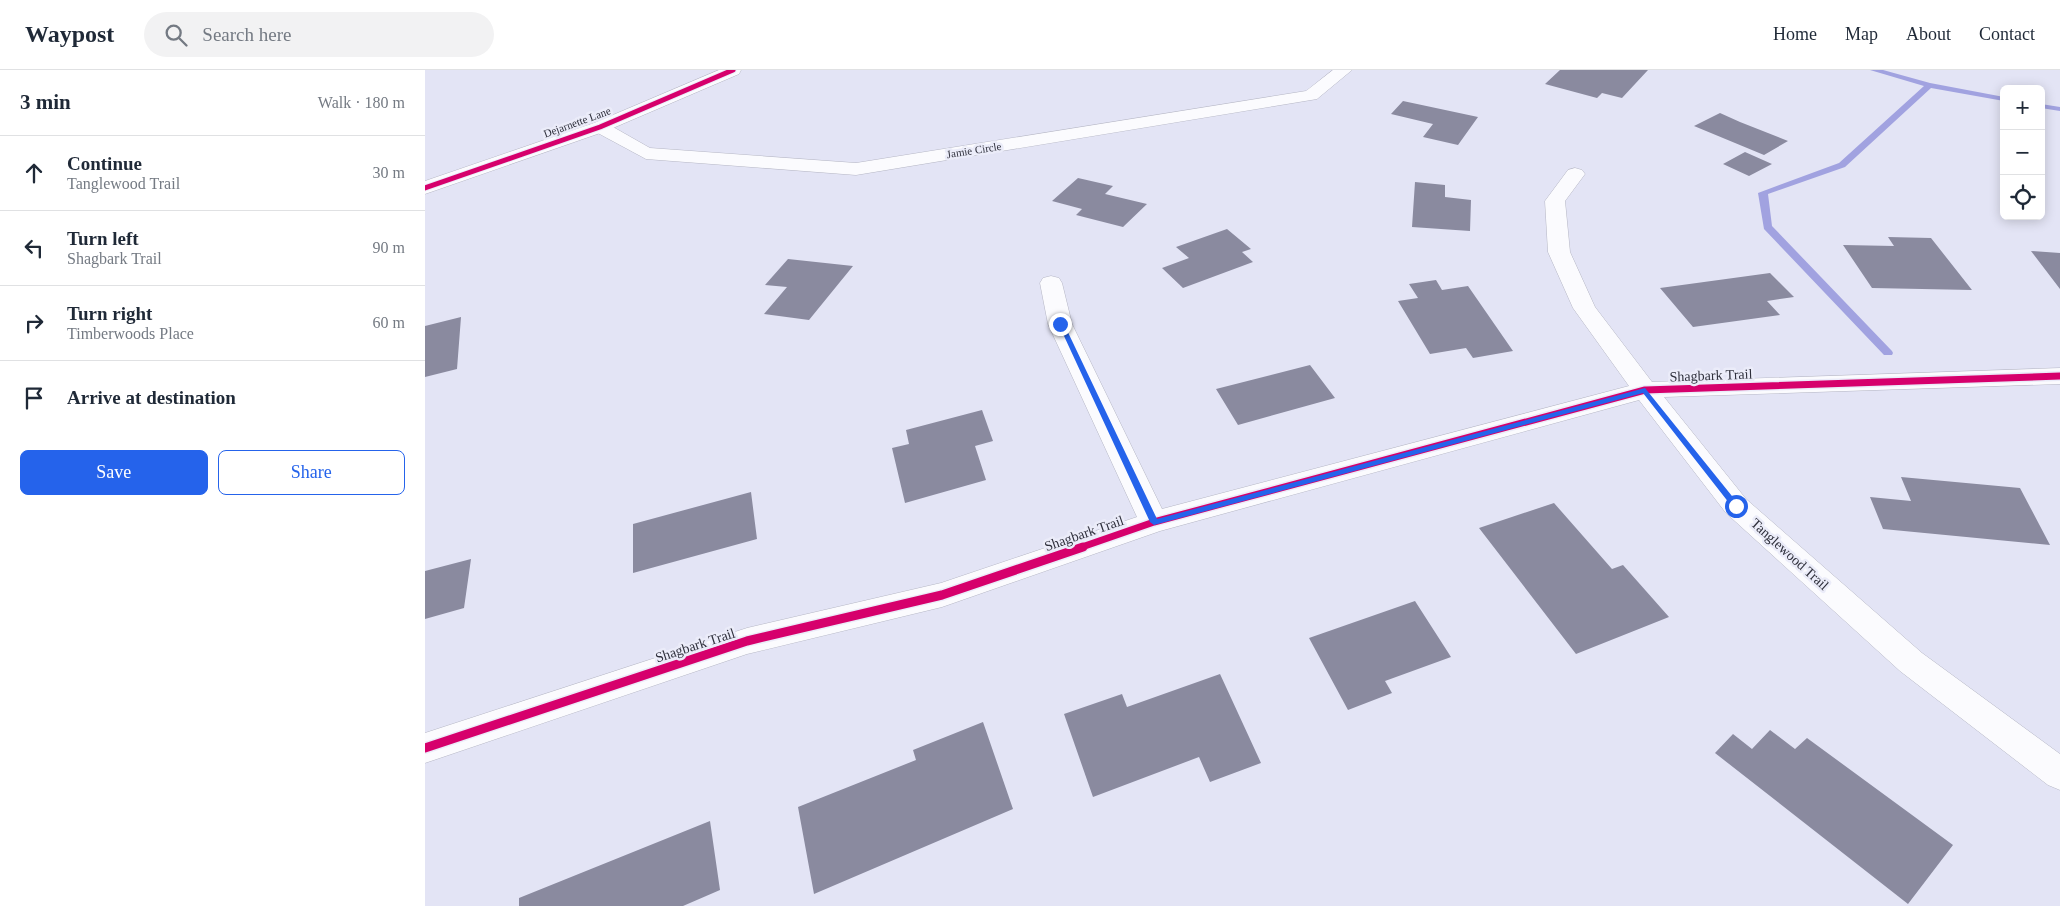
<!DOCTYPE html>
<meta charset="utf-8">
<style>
:root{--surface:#fff;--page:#f2f2f3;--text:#1f2937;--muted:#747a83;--line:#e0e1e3;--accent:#2563eb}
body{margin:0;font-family:Georgia,serif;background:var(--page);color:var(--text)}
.controls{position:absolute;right:15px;top:15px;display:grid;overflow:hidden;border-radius:8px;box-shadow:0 2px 12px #0003}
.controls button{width:45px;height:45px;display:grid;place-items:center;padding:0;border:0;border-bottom:1px solid var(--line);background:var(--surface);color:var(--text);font:25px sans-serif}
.stop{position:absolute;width:15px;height:15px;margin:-11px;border:4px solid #2563eb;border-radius:50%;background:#fff}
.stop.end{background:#2563eb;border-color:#fff;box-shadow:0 1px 5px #0008}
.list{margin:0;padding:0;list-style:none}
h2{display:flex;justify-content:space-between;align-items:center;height:65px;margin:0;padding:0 20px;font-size:21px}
h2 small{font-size:16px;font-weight:400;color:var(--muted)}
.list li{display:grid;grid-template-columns:32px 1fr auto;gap:15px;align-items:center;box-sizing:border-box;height:75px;padding:0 20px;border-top:1px solid var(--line)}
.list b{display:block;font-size:19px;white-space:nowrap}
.list p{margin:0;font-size:16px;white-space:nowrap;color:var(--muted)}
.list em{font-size:16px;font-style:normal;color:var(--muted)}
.actions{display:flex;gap:10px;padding:15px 20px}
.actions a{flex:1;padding:11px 0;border:1px solid var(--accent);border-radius:8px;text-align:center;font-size:18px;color:var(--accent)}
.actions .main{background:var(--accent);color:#fff}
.icon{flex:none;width:28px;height:28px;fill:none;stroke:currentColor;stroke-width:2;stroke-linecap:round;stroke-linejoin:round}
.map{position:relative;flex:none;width:1635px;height:836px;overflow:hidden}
header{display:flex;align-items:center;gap:30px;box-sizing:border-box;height:70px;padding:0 25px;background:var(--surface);border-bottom:1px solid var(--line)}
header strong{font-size:24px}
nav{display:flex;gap:28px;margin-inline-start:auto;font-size:18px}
.search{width:350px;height:45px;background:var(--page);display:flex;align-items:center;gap:12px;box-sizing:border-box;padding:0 18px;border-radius:28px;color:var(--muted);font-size:19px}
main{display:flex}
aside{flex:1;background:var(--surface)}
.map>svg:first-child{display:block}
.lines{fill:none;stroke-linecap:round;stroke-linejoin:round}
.stream{fill:#a1a2e0;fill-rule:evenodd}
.building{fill:#8a8a9f}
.street-casing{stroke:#b5b6c4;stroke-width:1}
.secondary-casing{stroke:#b5b6c4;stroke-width:1}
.street{fill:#fbfbfe;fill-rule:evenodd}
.secondary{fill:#fbfbfe;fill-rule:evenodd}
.cycleway-far2-casing{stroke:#ebecf9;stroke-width:7}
.cycleway-far1-casing{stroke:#ebecf9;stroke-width:10}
.cycleway-casing{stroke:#ebecf9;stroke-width:12}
.cycleway-far2{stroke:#d6006c;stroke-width:5}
.cycleway-far1{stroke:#d6006c;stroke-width:7}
.cycleway{stroke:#d6006c;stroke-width:9}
.route{fill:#2563eb}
.labels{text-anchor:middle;stroke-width:5;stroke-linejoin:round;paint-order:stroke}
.far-street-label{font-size:11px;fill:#2f303c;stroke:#ebecf9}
.street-label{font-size:14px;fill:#2f303c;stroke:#ebecf9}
</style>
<header>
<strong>Waypost</strong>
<div class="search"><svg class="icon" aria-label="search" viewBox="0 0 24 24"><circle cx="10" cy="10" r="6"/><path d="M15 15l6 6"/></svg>Search here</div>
<nav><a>Home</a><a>Map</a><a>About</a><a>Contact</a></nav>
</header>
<main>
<aside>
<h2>3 min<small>Walk · 180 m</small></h2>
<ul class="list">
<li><svg class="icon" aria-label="ahead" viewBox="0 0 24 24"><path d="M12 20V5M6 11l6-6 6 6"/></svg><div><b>Continue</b><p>Tanglewood Trail</p></div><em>30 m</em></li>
<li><svg class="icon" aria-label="left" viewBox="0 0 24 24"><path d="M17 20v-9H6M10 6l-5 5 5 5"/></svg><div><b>Turn left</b><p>Shagbark Trail</p></div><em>90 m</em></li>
<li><svg class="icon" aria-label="right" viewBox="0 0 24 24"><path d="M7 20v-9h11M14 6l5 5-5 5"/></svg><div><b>Turn right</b><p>Timberwoods Place</p></div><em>60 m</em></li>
<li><svg class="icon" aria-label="arrive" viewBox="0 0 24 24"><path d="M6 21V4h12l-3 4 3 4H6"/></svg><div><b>Arrive at destination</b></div></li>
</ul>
<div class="actions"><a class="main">Save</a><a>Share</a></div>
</aside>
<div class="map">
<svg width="1635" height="836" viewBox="0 0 1635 836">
<rect width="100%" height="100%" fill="#e3e4f5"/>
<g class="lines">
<path class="stream" d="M1445,0H1458L1505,13L1579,27V31L1506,18L1420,97L1343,124L1347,156L1467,281L1468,283L1467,285H1459L1339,159L1333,123L1414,93L1499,16Z
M1616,34L1635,37V41L1616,38Z"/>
</g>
<path class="building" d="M1135,0H1223L1197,28L1177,23L1172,28L1120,14Z
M978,31L1053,47L1033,75L998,67L1008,54L966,44Z
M1295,43L1315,52L1363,71L1339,85L1269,56Z
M1320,82L1347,94L1324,106L1298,94Z
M653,108L688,116L680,124L722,134L698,157L651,145L657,139L627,131Z
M990,112L1020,115V127L1046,130L1045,161L987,157Z
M802,159L826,179L817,182L828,192L758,218L737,198L764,188L751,177Z
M1463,167L1506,168L1547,220L1447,218L1418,175L1469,176Z
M1606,181L1635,183V219Z
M363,189L428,196L384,250L339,244L362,217L340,215Z
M1345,203L1369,227L1342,231L1355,245L1268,257L1235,218Z
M1011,210L1017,220L1043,216L1088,281L1048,288L1041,278L1005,284L973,231L993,228L984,214Z
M36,247L32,299L0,307V256Z
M885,295L910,328L813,355L791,319Z
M557,340L568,371L550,376L561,410L480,433L467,378L484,374L481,360Z
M1476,407L1595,418L1625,475L1458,459L1445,427L1486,431Z
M326,422L332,469L208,503V454Z
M1129,433L1187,499L1198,495L1244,547L1151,584L1054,458Z
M46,489L39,538L0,549V501Z
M990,531L1026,587L960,611L967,623L923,640L884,568Z
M795,604L836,693L785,712L774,687L668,727L639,644L697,624L702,637Z
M558,652L588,739L389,824L373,737L491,690L488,680Z
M1345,660L1370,679L1382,668L1528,775L1483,834L1290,683L1308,664L1327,679Z
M285,751L295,820L258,836H94V828Z"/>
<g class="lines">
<defs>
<path id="street" d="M908,0H927L892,29L886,30L431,105L221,89L169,61L166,57L169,53H181L225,78L431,93L881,21Z
M1150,98L1157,100L1160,104L1140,131L1145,182L1170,237L1227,312L1635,298V314L1239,327L1321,429L1497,583L1635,684V720L1623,715L1475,601L1301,443L1214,330L735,461L517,537L322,584L0,693V663L322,558L516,513L712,447L623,254L615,213L618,208L626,206L634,208L637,213L647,254L737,439L1204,316L1148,238L1123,182L1120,131L1143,100Z"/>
<path id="secondary" d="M294,0H316L314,4L181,61L0,124V111L169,53Z"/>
</defs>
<use href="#street" class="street-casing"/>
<use href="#secondary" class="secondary-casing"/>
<use href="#street" class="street"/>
<use href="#secondary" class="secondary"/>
<defs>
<path id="cycleway-far2" d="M0,118L175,57L308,0"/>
<path id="cycleway-far1" d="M654,478L729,452L1220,320L1635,306"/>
<path id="cycleway" d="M0,678L322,571L517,525L658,477"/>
</defs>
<use href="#cycleway-far2" class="cycleway-far2-casing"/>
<use href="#cycleway-far1" class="cycleway-far1-casing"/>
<use href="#cycleway" class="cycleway-casing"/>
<use href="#cycleway-far2" class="cycleway-far2"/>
<use href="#cycleway-far1" class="cycleway-far1"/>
<use href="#cycleway" class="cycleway"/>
</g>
<path class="route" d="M633,253L639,254L732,449L1220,318L1315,436L1308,438L1218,323L729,455L725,452Z"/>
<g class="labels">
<g class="far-street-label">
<text transform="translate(152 52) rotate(-20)" y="4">Dejarnette Lane</text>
<text transform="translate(549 80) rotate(-9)" y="4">Jamie Circle</text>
</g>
<g class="street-label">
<text transform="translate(1286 305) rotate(-2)" y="5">Shagbark Trail</text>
<text transform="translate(659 463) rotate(-19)" y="5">Shagbark Trail</text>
<text transform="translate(1365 484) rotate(42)" y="5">Tanglewood Trail</text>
<text transform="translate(270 575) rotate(-18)" y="5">Shagbark Trail</text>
</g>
</g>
</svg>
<div class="controls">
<button>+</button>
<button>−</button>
<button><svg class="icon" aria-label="locate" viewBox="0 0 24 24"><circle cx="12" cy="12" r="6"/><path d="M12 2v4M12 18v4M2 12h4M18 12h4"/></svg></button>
</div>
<div class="stop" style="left:1311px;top:436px"></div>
<div class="stop end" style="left:635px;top:254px"></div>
</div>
</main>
